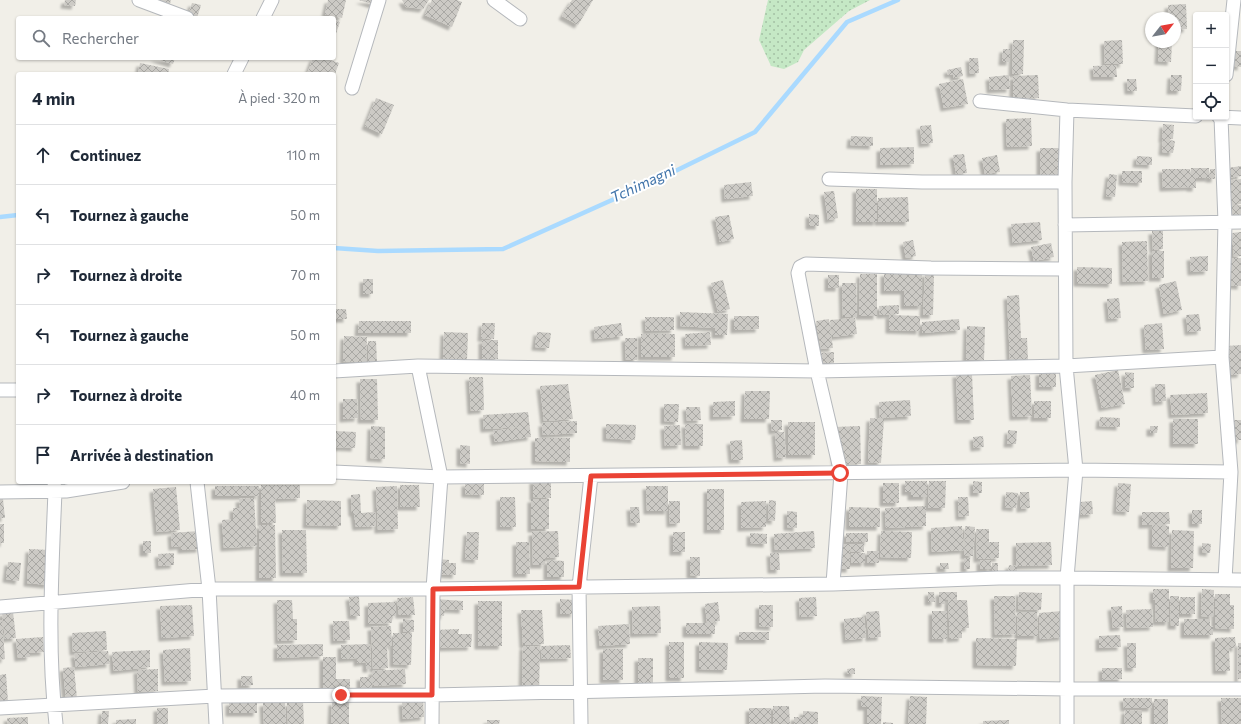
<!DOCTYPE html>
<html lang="fr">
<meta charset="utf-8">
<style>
:root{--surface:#fff;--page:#f2f2f3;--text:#1f2937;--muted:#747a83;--line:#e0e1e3}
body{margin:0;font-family:Commissioner,sans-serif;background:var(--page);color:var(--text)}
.controls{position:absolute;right:12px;top:12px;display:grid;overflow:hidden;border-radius:4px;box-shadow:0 1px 3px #0004}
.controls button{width:36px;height:36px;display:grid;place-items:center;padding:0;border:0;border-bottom:1px solid var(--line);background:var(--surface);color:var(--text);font:20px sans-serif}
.compass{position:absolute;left:1145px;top:12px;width:36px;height:36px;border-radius:50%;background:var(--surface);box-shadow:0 1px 3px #0004;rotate:59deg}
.stop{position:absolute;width:12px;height:12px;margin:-9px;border:3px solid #ea4335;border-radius:50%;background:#fff}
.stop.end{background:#ea4335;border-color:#fff;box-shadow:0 1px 4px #0008}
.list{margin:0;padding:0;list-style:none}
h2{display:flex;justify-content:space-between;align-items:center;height:52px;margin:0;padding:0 16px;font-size:17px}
h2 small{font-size:13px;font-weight:400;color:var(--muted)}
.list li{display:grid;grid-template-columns:26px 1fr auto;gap:12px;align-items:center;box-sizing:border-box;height:60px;padding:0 16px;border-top:1px solid var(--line)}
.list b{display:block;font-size:15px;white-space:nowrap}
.list em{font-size:13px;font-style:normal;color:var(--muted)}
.icon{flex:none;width:22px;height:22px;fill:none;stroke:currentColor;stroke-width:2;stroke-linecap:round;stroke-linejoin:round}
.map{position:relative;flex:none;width:1241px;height:724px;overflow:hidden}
.search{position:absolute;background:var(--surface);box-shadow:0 1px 3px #0004;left:16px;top:16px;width:320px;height:44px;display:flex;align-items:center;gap:10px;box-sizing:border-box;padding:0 14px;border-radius:4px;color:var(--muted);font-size:15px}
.panel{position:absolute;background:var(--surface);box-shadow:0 1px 3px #0004;left:16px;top:72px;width:320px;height:412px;border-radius:4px}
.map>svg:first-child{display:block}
.green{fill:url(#green-dots)}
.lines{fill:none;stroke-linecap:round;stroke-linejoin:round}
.stream{stroke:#aadaff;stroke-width:4.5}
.building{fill:url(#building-cross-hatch);filter:url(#shadow)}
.minor-casing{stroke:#b5b8bc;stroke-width:15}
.minor{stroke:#fff;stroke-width:13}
.route{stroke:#ea4335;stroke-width:5}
.labels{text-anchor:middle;stroke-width:4;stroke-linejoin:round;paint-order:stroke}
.water-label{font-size:15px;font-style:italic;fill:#4174aa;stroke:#fff}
</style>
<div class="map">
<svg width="1241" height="724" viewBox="0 0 1241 724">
<defs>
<pattern id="green-dots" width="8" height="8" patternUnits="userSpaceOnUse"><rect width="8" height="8" fill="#c5e8c5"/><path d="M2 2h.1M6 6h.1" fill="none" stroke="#a3c0a4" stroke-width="1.8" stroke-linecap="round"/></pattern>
<pattern id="building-cross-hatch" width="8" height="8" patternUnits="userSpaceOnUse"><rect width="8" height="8" fill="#cccac5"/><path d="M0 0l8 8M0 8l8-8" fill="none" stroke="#a9a8a4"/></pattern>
<filter id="shadow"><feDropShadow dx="-3.5" dy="3.5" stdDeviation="1" flood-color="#0004"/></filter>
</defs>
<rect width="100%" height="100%" fill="#f1efe8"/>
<path class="green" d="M768,0H870L849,11L804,50L798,62L784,69L771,66L759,40Z"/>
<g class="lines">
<path class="stream" d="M0,217L18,215
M334,248L378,251L503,249L661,178L755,132L847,22L898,0"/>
</g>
<path class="building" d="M65,0H76L75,6L64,5Z
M153,0H171L169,7Z
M328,0H346L342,18L325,14Z
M359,0H376L374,5Z
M402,0H429L423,9L406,7Z
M432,0H457L462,2L452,27L425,15Z
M572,0H593L578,25L562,16Z
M192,3L201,5L197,18L188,15Z
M1186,4L1187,29L1175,30V18H1169L1168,5Z
M334,20L340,22L334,39Z
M1013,40H1024L1023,74H1012Z
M1122,40L1123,64H1105L1104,41Z
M1159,42H1172L1171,62L1158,61Z
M1003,49H1010V62H1002Z
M1235,51H1241V67L1234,66Z
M153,58H175L173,64Z
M313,58H324L339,63L335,74H307Z
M969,58H978L979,73L970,74Z
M140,63L169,69L168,74H138Z
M1116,65L1117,77H1094L1093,66Z
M961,67L963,76L954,78L953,74L948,75L947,70Z
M1009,75L1010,89L990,90L989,77Z
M1038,75L1039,98L1013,99V76Z
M1171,75H1182L1181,91H1170Z
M963,79L968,104L944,108L939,84Z
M1127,79H1136L1137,91H1128Z
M376,98L394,105L382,134L365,126Z
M1031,118L1032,146L1007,147L1006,119Z
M1163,124L1174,125L1173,139H1162Z
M931,125L933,143L922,144L920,126Z
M851,136L873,137V146L850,145Z
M1163,139L1175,141L1173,153L1162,152Z
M914,147V164L880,165V148Z
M1040,148H1061V176H1040Z
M964,154L967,173L956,174L953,155Z
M997,155L1000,172L985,174L982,158Z
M1137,156L1152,157V165L1136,164Z
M1241,166V176L1229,178L1228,168Z
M1191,168H1209V178H1196V188H1190V187L1163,188L1162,169H1190V178Z
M1210,169H1215V179H1209Z
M1122,171H1142V183L1122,182Z
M1109,174L1117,175L1115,197L1106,196Z
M1241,179V204L1227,206L1225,181Z
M751,182L753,196L725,199L724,185Z
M856,189H877V222H856Z
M834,191L838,218L828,220L824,192Z
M908,197L909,222H878V198Z
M1241,205V217L1229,218L1228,206Z
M809,214L819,215V226H809Z
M729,215L734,239L720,242L715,217Z
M1040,222L1042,240L1013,243L1011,224Z
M1152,231H1163V249L1153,250Z
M1241,232V256L1234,257L1232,233Z
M913,240L916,256L906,258L903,242Z
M1147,241L1148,281L1123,282L1122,242Z
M1051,243L1054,257L1034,261L1031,247Z
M1152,251H1164V278H1152Z
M1208,256V271L1191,272L1190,257Z
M1227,258H1241V286L1227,285Z
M1077,267L1112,268V284L1077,283Z
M884,273H922V306H904V291H884Z
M925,273L934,274L933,315H923Z
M860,274H877V316H859Z
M828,275H839V288H828Z
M363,279H373V294H363Z
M723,280L730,309L718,312L711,283Z
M1176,281L1182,310L1164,314L1159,285Z
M842,283H856L857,317H843Z
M1019,295L1021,338H1027L1028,361L1010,362L1007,296Z
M1119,298L1121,318L1109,319L1107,299Z
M899,305V314L880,315L879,306Z
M334,309H346L347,319H334Z
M680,312L728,314L727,335H715V328L680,326Z
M1199,314L1201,331L1188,332L1186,315Z
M889,315L920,316V331L889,330Z
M734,316H759V329L734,330Z
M645,317H674V330L646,331Z
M855,318L857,334L832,337L830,320Z
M829,319L833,348L821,349L816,321Z
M959,319L960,330L922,333V322Z
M359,321H411V333H358Z
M482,323H495L494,339L481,338Z
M621,323L623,336L595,339L594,327Z
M1162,323L1164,349L1146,350L1144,325Z
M967,326L985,327L984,360H966Z
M444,332L468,333L467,360H443Z
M537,332L551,333L549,348L535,347Z
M710,332L711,345L686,346L685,334Z
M641,334H675V357H641Z
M344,336L367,337L366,363L343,361Z
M625,338H637V360H626Z
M482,340H498V359H482Z
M368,341H376L377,363L368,364Z
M1241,345V374L1229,375L1227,346Z
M834,352V363H816L815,353Z
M1118,370L1125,404L1102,408L1095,375Z
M1039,372H1056V387H1039Z
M1125,372L1134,373V388H1125Z
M956,374H972L974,420H958Z
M1030,375L1032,416L1013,417L1011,376Z
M469,377H483L484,410L471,411Z
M360,379H377L378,420H361Z
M568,384L573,419L544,421L540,386Z
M1155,384H1165L1166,401L1156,402Z
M745,391H770L769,419H744Z
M1207,393L1208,413L1172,415L1170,395Z
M343,399H357L358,418L343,419Z
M910,400L911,416L880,418L879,402Z
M735,401V416L713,417V402Z
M1034,401H1051V418H1034Z
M664,404H679L678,422L664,421Z
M686,407H700L701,420L687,421Z
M528,412L531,437L495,442L493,431L523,427L484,429L483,415Z
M1100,417L1120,418V427L1099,426Z
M870,418L884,419L881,463L868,462Z
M1173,419H1198V444H1173Z
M771,420H782V430L772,431Z
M1229,420H1241V440H1230Z
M577,421V433L543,435L542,423Z
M788,422H815V455H788Z
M606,424L636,425L635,440L606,438Z
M685,424H703V446H686Z
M680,425L681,445L665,446L664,426Z
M371,426L385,427V459L370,458Z
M860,426L861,464L835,465L834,427Z
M1150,426H1158L1157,433H1150Z
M1008,430L1017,431L1016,444H1007Z
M334,431L356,432L355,448L334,447Z
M775,432H784L786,457L777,458Z
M983,436L984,447L974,448L973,437Z
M535,438H570V462L535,461Z
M742,440L743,460H732L730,441Z
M460,445L470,446V464L460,463Z
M533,480H551V498L533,497Z
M905,481H927V497H911V492H905Z
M929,481H946L945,508H928Z
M973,481L982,482V493H973Z
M465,483L484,484V495L465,494Z
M883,483H899V503H883Z
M1118,483L1131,484L1129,512L1116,511Z
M261,485H300V498L275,499L276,523H261Z
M400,485H419L420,507H400Z
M215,486H259V496H215Z
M397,486L398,529L378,530L376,487Z
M646,486H668V511H647Z
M176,487L180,530L157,532L153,489Z
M707,489H724V530H707Z
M1006,492L1018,493L1016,508L1005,507Z
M1020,492H1029L1030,508L1020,509Z
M360,494L361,513L375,512L376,526L356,527L354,513H352L351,495Z
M500,497H515L516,527H500Z
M958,497H968L969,516L959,517Z
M254,498L257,546L224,548L222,520L233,519V508H240L239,499Z
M0,499H3L5,518H0Z
M531,499H549V529H531Z
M307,500L341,501V526L306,525Z
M769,500L776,501L775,521L768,520Z
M669,501H680V523L670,524Z
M766,501V527L741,528V502Z
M1092,501L1093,514L1081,515L1080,502Z
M926,506V526L886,528L885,508Z
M630,507H639L640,523H631Z
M849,507L880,508V527H849Z
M1192,510H1202V524H1192Z
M787,511L797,512V528L787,527Z
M1142,512H1169L1170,524L1142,525Z
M0,524H4V543H0Z
M259,525H275L276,578H259Z
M1152,525L1169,526V547L1152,546Z
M962,526L964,550L932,552L931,528Z
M965,526L975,527L973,556H964Z
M976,529H989V542H999V558L977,559Z
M282,530H306L307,573H283Z
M1172,530L1194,531L1193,568H1171Z
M199,531L200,549L181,550V546L172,547L171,533Z
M558,531L559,557L545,558V565H533L532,532Z
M814,531L815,548L775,550L774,534Z
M881,531L912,532L911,558L880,557Z
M467,532H479L478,560L465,559Z
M673,532H685V552H673Z
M750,533L767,534V544L750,543Z
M846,533H868V542H846Z
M143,541H151V553H143Z
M516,542H529L530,574H516Z
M1051,542L1052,565L1017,566V572L1008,571L1009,565L1016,566V543Z
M1202,543L1211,544L1210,553L1202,552Z
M841,544H850V569H842Z
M850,544H864V552H851Z
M29,549L50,550L48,585L27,583Z
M867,551H879V563H867Z
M174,553V565L159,566L158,554Z
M770,553H779L780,570H771Z
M851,553H865V563H851Z
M690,557H700V576L690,575Z
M964,558H970V569H964Z
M439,559L449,560V563H456V575L439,574Z
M547,560L564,561V577H547Z
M980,560L991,561V569H980Z
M8,562L21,563L19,581L6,579Z
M940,563H948L949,569H940Z
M992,563H998V571H992Z
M1153,589H1169V622H1156L1155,600H1153Z
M1202,589L1214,590L1213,617L1201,616Z
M928,592H934L935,602H928Z
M939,592H957V600L945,599V604H939Z
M1019,592L1042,593L1041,610L1018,609Z
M1215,594H1230V605H1234V629L1215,628Z
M359,596L360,616H351L349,597Z
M994,596H1015L1016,634L995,635Z
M1170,596H1179V626H1171Z
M413,597L415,615H399L397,598Z
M816,597L817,616L800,617L799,598Z
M1180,597H1195V614H1180Z
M435,599L463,601V610L445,609L444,616L435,615Z
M560,599L574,600V614H560Z
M277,600H292L293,619H297V640L278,641Z
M948,600H967L969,628H962V638L950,639Z
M478,601H502V646H478Z
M396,602V616H392V623L368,624V603Z
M718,602L720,621L709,622L715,623V634H686V623H707L705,604Z
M192,605L194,636L162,638L160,606Z
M759,605H773V627L759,626Z
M660,606L661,633L633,634L632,607Z
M1122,606L1123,627L1113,628L1111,607Z
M1152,609L1153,627L1127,628L1126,610Z
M521,610H542L544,644L523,645Z
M879,611L881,637L869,638L866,612Z
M932,611H947V639H932Z
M1062,611L1063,637L1040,639L1039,613Z
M13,612L16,638L5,639L2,613Z
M1017,612H1037L1038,636H1018Z
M864,617L866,638L846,640L844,619Z
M403,619L414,620V632H403Z
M1184,619H1210V626L1213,627V635H1184Z
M0,620H2L5,659L0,660Z
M333,621H349L350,640L334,641Z
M629,624L630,644L600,646L598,626Z
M391,626L392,646H387L388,668L373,669L371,627Z
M459,629L458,634H472L471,647L435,648L434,630Z
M106,631L107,650L73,652L72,633Z
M739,632H769V640H739Z
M393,633H412L411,665L393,664Z
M1120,635L1121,647L1099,648V636Z
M43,637L44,652L30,653V657L18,658L16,639Z
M1235,637L1236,648H1229L1230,671H1216L1215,638Z
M976,638L1017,639L1016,666L976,665Z
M669,642H684V678H669Z
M699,642L728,643L727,670L699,669Z
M1127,643H1136V668H1128Z
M1238,643H1241V679H1238Z
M323,644V656L277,658V645Z
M370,644L371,669H366V662L357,663V658L341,659V645Z
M570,645L571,658L542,659L541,646Z
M523,646L540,647L539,693L522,692Z
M190,648L191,681L165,682L163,650Z
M603,649H623V680H603Z
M150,650V667L114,671L112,652Z
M108,651L110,664L76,667L74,654Z
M323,657H336V679H350V691H323Z
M638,658H653V684L638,685Z
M74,667L77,699L66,700L63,668Z
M855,668V674H848L847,669Z
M1102,668H1122V679L1102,680Z
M158,669V691L138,692L137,670Z
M405,669L406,684L373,686L372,671Z
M6,674L8,702L0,703V675Z
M241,676H252L253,685L241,686Z
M360,677H372V688H360Z
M861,696L882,697L881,724H867V707H861Z
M910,696L927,697L926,724H908Z
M1123,698H1152V708H1124Z
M1221,698H1241V724H1222Z
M1154,699H1168V724H1154Z
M423,700L424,717L403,719L402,702Z
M229,702H257V713H229Z
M285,702L286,724H264L263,703Z
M303,702L304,724H288L287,703Z
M332,702H349V724H331Z
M773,706H789L790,724H773Z
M157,708H168V724H157Z
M749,708H771V724H749Z
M1125,710L1142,711V724H1124Z
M102,711H109L108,724H101Z
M803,711L818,712V724H794V717H803Z
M28,717V724H8L7,718Z
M136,719V724H116V720Z
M487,720H500L499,724H487Z
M1009,720V724H983V721Z
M883,722L893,723V724H883Z"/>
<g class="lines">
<defs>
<path id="minor" d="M139,0L187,18
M494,0L520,19
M263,18L272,0
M234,74L242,58
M1226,75L1234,0
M352,88L379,0
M980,101L1067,110L1196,116
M1219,117L1241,118
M1221,117L1225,222L1222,357L1231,472L1225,580
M829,179L922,182H1065
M1065,225L1241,222
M418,366L441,477L433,589L432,724
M334,371L418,366L817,371L1066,366L1222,357
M0,390H18
M334,472L441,477L1076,470L1231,472
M54,482L55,491C52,568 47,647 56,724
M197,482L209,589L216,724
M0,492L66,491L123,482
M833,584L841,473L817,371L798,273L800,267L806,264L931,268L1065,269
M0,607L209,589H433L833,584L999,578H1067L1241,580
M0,708L215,696L432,695L825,686L1067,689H1241
M581,724L579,587L591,476
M1067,724V578L1076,470L1066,366L1065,182L1067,110"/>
</defs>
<use href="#minor" class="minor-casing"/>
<use href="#minor" class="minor"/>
</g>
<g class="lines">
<path class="route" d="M341,695H432L433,589L579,587L591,476L840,473"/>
</g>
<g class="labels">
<g class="water-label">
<text transform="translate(643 184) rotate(-25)" y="5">Tchimagni</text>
</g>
</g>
</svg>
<div class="controls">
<button>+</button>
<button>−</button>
<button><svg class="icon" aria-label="locate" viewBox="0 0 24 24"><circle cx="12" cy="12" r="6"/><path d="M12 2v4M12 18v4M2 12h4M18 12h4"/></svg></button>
</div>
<svg class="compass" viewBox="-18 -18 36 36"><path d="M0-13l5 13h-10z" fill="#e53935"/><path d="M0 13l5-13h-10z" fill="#747a83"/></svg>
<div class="stop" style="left:840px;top:473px"></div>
<div class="stop end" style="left:341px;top:695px"></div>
<div class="search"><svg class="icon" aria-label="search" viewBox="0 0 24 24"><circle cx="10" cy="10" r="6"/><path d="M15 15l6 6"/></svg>Rechercher</div>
<section class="panel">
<h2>4 min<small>À pied · 320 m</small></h2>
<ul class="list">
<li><svg class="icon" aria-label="ahead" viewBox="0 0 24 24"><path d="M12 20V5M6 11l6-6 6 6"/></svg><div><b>Continuez</b></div><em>110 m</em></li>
<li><svg class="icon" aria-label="left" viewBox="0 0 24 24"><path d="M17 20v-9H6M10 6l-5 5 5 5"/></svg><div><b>Tournez à gauche</b></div><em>50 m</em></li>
<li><svg class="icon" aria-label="right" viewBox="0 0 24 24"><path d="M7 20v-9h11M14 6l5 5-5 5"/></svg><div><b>Tournez à droite</b></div><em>70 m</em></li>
<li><svg class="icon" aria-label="left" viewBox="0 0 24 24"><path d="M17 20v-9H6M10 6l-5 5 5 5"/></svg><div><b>Tournez à gauche</b></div><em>50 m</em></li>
<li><svg class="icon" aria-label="right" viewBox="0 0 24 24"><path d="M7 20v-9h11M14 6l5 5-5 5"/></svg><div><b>Tournez à droite</b></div><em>40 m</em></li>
<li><svg class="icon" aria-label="arrive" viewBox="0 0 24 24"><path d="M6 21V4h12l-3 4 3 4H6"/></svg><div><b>Arrivée à destination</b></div></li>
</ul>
</section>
</div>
